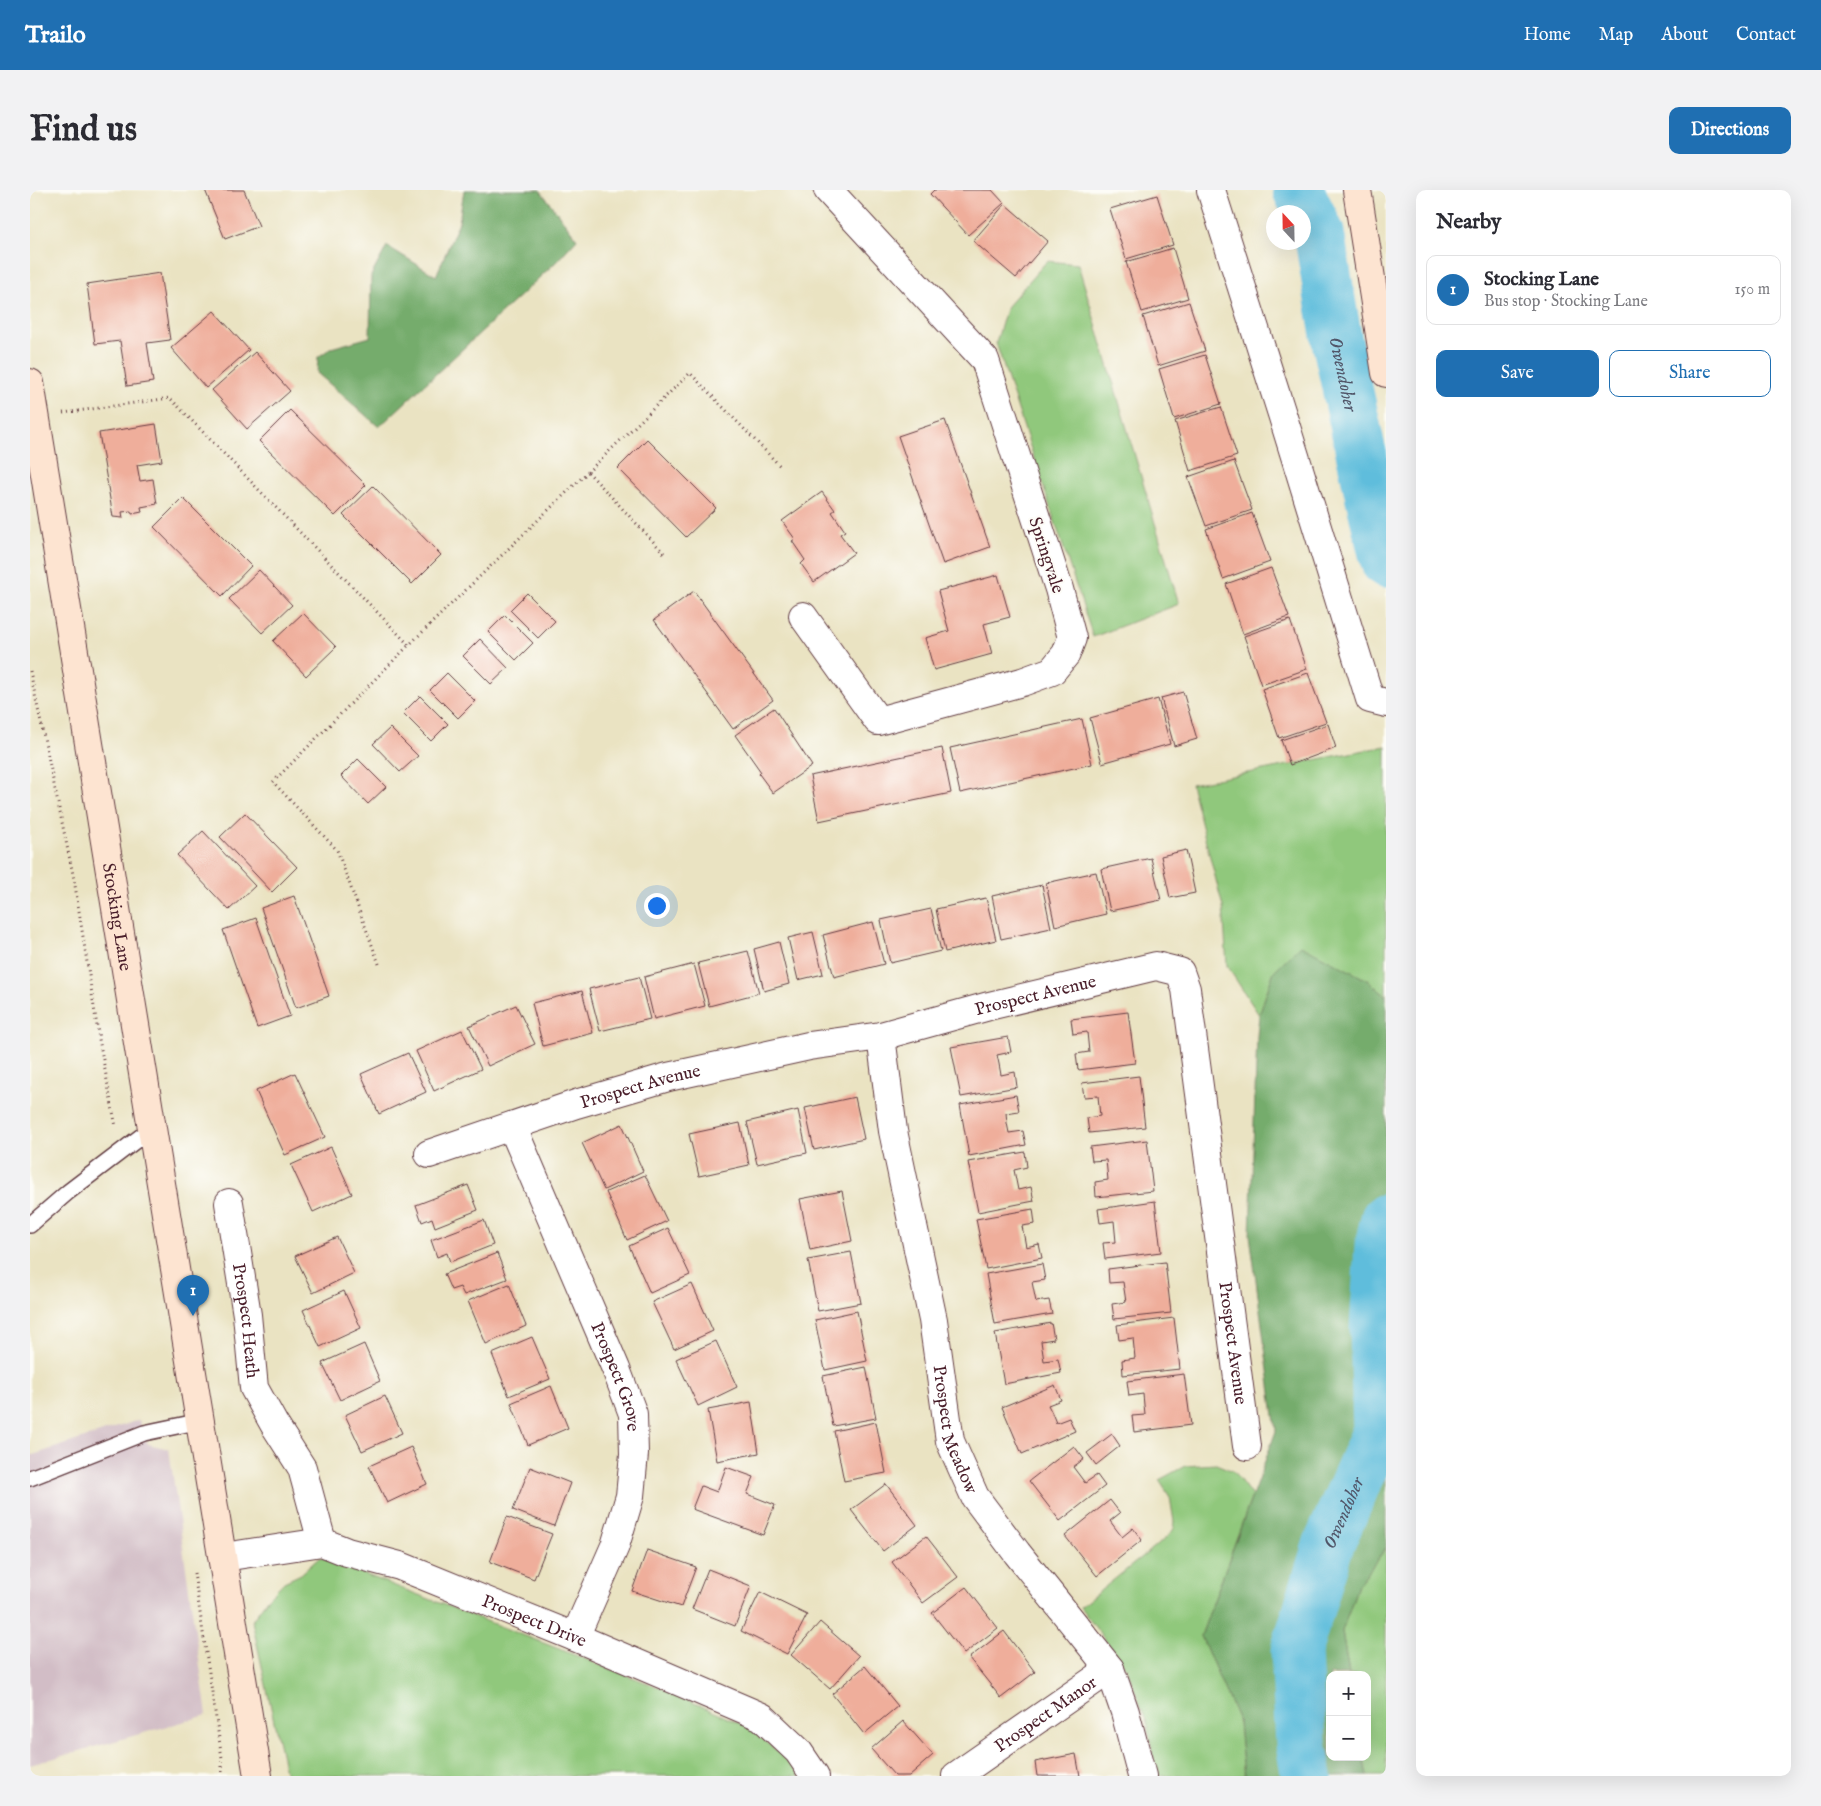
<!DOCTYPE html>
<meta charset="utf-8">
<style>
:root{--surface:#fff;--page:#f2f2f3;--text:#2b2b33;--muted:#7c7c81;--line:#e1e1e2;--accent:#1f6fb2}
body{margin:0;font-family:"IM FELL English",serif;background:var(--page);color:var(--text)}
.controls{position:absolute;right:15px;bottom:15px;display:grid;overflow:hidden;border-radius:10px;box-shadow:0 5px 20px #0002}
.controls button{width:45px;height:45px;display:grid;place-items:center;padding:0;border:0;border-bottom:1px solid var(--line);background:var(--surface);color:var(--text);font:25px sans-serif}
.compass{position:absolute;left:1236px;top:15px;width:45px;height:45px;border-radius:50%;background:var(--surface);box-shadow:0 5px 20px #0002;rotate:338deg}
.you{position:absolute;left:626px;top:715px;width:18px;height:18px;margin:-12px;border:4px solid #fff;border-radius:50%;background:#1a73e8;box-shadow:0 0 0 8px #1a73e833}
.badge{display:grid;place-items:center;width:32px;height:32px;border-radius:50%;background:var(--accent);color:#fff;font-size:16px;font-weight:700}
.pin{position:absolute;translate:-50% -41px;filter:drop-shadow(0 1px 2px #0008)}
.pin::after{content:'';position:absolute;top:26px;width:18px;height:15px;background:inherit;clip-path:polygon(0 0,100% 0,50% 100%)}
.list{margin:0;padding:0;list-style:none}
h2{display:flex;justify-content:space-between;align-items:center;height:65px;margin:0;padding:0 20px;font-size:21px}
h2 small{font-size:16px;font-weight:400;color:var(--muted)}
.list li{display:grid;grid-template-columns:32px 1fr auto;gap:15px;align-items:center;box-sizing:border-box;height:70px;margin:0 10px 10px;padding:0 10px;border:1px solid var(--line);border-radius:10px}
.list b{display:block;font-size:19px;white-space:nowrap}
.list p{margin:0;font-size:16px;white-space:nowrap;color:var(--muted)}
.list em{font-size:16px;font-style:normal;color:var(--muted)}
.actions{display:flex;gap:10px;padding:15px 20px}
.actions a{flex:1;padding:11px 0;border:1px solid var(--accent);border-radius:10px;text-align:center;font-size:18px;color:var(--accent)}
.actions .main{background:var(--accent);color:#fff}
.map{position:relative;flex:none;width:1356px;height:1586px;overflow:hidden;border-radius:10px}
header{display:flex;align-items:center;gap:30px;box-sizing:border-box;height:70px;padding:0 25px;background:var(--accent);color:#fff}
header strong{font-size:24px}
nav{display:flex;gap:28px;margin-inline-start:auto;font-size:18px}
.intro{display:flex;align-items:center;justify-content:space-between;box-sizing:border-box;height:120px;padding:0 30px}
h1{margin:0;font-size:35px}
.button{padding:12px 22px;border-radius:10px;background:var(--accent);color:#fff;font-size:18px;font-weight:700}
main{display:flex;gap:30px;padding:0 30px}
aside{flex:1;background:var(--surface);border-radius:10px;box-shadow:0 5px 20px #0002}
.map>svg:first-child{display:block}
.industrial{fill:#d2bdc6}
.green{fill:#90c87c;stroke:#6d7454}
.forest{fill:#74ac6c;stroke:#5f664c}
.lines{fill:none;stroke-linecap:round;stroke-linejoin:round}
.river{stroke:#5ebddc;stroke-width:51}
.building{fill:#efae9b}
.service-casing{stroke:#623c42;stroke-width:18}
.minor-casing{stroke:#623c42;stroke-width:30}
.secondary-casing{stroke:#623c42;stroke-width:30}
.path{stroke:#623c42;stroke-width:3;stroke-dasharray:1 4;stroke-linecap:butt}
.service{stroke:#fff;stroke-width:15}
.minor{stroke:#fff;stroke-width:28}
.secondary{stroke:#fde4d1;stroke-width:28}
.labels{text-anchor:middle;stroke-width:4;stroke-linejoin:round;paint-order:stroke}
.street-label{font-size:18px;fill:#4a1f2b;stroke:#fdfcf7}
.water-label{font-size:19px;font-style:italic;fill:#515669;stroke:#fdfcf7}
</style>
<header>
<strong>Trailo</strong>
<nav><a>Home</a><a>Map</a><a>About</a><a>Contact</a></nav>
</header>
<div class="intro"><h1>Find us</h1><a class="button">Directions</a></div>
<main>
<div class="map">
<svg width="1356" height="1586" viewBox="0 0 1356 1586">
<rect width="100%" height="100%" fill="#fdfcf7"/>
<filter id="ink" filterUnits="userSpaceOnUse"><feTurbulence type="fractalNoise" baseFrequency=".02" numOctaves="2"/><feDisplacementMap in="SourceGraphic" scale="10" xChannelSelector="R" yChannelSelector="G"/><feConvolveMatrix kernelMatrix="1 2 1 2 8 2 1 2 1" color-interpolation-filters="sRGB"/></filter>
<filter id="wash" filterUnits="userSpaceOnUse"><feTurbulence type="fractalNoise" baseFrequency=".0096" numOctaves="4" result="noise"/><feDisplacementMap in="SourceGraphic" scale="20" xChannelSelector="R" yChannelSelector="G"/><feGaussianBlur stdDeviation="1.12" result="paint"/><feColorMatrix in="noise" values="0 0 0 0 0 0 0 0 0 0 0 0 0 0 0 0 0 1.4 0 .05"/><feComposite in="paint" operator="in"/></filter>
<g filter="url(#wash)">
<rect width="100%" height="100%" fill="#eae3c2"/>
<path class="industrial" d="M109,1230L118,1254L139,1259L177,1525L0,1575V1266Z"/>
<path class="green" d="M1017,71L1048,74L1149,414L1063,447L966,153L977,116Z
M1356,556V806L1337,790L1271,756L1244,781L1229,825L1197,776L1193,717L1161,594Z
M1186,1274L1203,1281L1222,1306L1171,1446L1209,1533L1214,1586H1126L1118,1536L1097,1479L1050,1417L1137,1347L1145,1338L1140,1307L1129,1290L1155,1276Z
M1356,1358V1586H1337L1333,1567H1337V1485H1319L1312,1441L1328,1395Z
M290,1367L633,1499L718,1537L762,1573L770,1586H256L222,1431L237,1409L254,1392L271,1384Z"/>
<path class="forest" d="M434,0H510L547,49L525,73L349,237L287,183L288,167L301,158L340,147L341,86L357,56L406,86L429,32Z
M1271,755L1337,790L1356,806V1358L1328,1395L1312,1441L1319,1485H1300V1567H1333L1337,1586H1214L1209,1533L1171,1446L1246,1241L1220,1045L1227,846L1229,825L1244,781Z"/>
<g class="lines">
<g class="river">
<path id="s1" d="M1268,0L1289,43L1307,151L1343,318L1356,372"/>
<path id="s2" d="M1277,1586L1271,1554L1266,1461L1298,1356L1348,1241L1345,1138L1350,1056L1356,1029"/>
</g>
</g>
<g id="blocks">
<path class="building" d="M175,0H214L229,36L195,49Z
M904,0H962L974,13L938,45L900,4Z
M1127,5L1143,55L1096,69L1080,19Z
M975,14L1018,51L986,88L943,51Z
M1143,58L1158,108L1112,122L1096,72Z
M130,83L140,150L117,153L123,192L97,196L90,151L65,154L57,94Z
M1159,112L1175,161L1128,176L1113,126Z
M184,121L219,160L176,198L141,158Z
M225,162L260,201L217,239L182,200Z
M1175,165L1191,214L1144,229L1129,179Z
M1191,217L1207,266L1160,281L1145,231Z
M260,220L336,295L305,326L229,251Z
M915,230L960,357L913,374L868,246Z
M126,234L132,271L107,275L110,291L123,289L127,314L111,317L112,322L102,324L101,321L92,322L93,328L83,327L69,243Z
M617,249L686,318L656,347L588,278Z
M1204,271L1222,320L1176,336L1158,287Z
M343,296L411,365L382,394L313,325Z
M792,302L805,320L802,322L815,341L810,344L824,363L784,392L771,374L775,370L762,351L765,349L752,331Z
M153,308L221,376L192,406L124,337Z
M1222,323L1240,372L1193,389L1176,339Z
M1241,378L1259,427L1213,444L1196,394Z
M229,380L262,415L232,443L199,409Z
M968,385L980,427L954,434L962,464L904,480L895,448L919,441L908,401Z
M664,401L743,510L703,539L624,430Z
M497,403L525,431L508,448L480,420Z
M273,423L306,457L276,486L243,451Z
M475,425L503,453L486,470L458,442Z
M1260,430L1277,479L1231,495L1214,446Z
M450,449L478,478L461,494L433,466Z
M417,483L445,511L428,528L400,500Z
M1278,483L1296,532L1249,548L1232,499Z
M1153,502L1167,549L1144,556L1131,508Z
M390,506L418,534L401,551L373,523Z
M1128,509L1140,554L1072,573L1060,528Z
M744,518L782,576L743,603L729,584L731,582L705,545Z
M1052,529L1062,574L930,603L920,558Z
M1298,534L1306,558L1260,575L1251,550Z
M360,538L388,566L370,582L343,554Z
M912,558L921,603L789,631L780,586Z
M328,569L356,597L338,614L311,586Z
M215,623L267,677L242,702L190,647Z
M173,641L225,696L199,720L147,665Z
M1156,660L1165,703L1140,708L1131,666Z
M1121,668L1131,710L1080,721L1071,679Z
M1066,682L1076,724L1025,736L1016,693Z
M1012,695L1021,738L971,749L962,706Z
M264,706L299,806L266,818L231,718Z
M956,708L966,750L915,762L906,719Z
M901,719L911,761L860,773L851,730Z
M226,728L260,826L227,838L193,740Z
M843,732L854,774L804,787L793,745Z
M783,742L793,784L768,790L758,748Z
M749,752L759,794L734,801L724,759Z
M718,761L729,803L679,816L668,773Z
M664,774L675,816L624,829L614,787Z
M609,787L620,829L570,841L559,799Z
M552,801L563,843L513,856L502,813Z
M486,815L505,854L458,876L439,836Z
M1098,822L1105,873L1048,880L1046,864L1059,862L1057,842L1043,844L1041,829Z
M432,840L451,879L404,901L386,861Z
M978,847L981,862L967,865L969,874L971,885L985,882L987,897L931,907L921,857Z
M378,863L396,902L349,924L331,884Z
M265,883L295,947L255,965L226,901Z
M1109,886L1115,937L1059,943L1057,928L1070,926L1068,906L1054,907L1052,893Z
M986,905L989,921L976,923L977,933L979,943L993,941L996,955L939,966L930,915Z
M825,907L834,949L784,960L775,918Z
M768,920L777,963L727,974L717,932Z
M710,933L719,975L669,986L659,944Z
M592,934L613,981L574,1000L552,953Z
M1117,950L1123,1001L1066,1007L1065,992L1078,990L1076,970L1062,971L1060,957Z
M301,957L322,1004L283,1022L261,975Z
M995,962L997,977L984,980L988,1000L1001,997L1004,1011L948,1022L938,972Z
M615,985L637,1031L597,1050L576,1002Z
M438,995L448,1020L405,1037L402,1028L392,1032L386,1015Z
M812,1001L822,1051L780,1060L770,1009Z
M1125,1011L1131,1062L1075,1069L1073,1053L1086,1052L1084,1031L1070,1033L1068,1019Z
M1003,1019L1005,1034L992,1036L994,1046L996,1057L1009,1054L1012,1068L956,1079L946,1029Z
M454,1030L463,1055L420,1072L417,1063L407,1067L401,1050Z
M638,1038L660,1085L620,1103L599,1056Z
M307,1047L324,1083L283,1103L265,1066Z
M821,1062L831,1113L788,1121L778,1070Z
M467,1063L477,1089L434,1105L430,1097L421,1100L414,1084Z
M1135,1072L1141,1123L1084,1129L1082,1114L1096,1112L1093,1092L1079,1093L1078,1079Z
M1012,1074L1015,1090L1002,1092L1006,1112L1019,1110L1022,1124L965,1134L956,1084Z
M479,1094L496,1136L456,1154L438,1111Z
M662,1094L683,1141L644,1159L622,1112Z
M314,1101L331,1138L290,1157L273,1120Z
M827,1121L837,1171L795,1180L785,1130Z
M1144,1128L1150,1179L1093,1185L1092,1170L1105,1168L1103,1148L1089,1150L1087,1135Z
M1021,1133L1024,1149L1011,1151L1014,1171L1028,1169L1031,1183L974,1194L965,1143Z
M502,1147L520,1189L479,1206L462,1164Z
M686,1151L707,1197L668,1216L646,1169Z
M334,1154L350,1191L310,1210L292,1173Z
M836,1177L846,1228L803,1236L793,1186Z
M1154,1184L1161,1235L1104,1242L1102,1226L1115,1225L1114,1215L1113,1204L1099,1206L1097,1191Z
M1025,1195L1031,1210L1018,1215L1022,1223L1026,1233L1039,1228L1045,1241L992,1264L972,1217Z
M521,1196L538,1238L498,1255L481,1213Z
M355,1206L372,1243L332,1261L315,1225Z
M721,1212L729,1263L687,1271L678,1220Z
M846,1232L856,1283L814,1291L804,1241Z
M1082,1244L1090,1256L1066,1275L1057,1263Z
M1044,1256L1054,1269L1043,1277L1055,1293L1067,1285L1075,1296L1030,1331L999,1291Z
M381,1257L397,1294L357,1313L339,1276Z
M500,1277L540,1293L524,1336L483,1320Z
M696,1277L724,1287L717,1304L745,1315L733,1345L662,1319L671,1296L687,1302Z
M856,1294L887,1335L853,1361L821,1320Z
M1080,1310L1090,1323L1080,1331L1092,1347L1103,1338L1112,1350L1067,1386L1035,1346Z
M477,1327L522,1344L504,1389L460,1372Z
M896,1346L928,1387L893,1413L862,1372Z
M617,1360L666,1377L651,1417L602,1401Z
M678,1379L721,1396L705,1436L662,1419Z
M936,1397L968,1438L934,1464L902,1423Z
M730,1402L777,1425L757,1464L711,1441Z
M790,1432L829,1466L800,1499L761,1465Z
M974,1441L1005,1482L971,1508L939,1468Z
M835,1476L868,1516L834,1544L802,1504Z
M873,1531L903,1565L879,1586H865L841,1559Z
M1046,1564L1050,1586H1007L1005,1572Z"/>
</g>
</g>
<g filter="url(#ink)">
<use href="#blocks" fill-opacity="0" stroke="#623c42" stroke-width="1"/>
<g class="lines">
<defs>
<path id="service" d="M0,1035L38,1002L122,938
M0,1288L114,1243L171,1231"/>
<g id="minor">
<path d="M1181,0L1252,224L1340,509L1356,513"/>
<path d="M773,426L848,531L992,492L1022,481L1036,464L1042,448L1029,399L955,170L798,0"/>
<path id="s3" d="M851,846L863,941L903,1130L920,1251L945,1307L987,1363L1080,1479L1095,1522L1112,1586"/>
<path id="s4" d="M482,936L586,1179L603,1224L604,1264L600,1306L585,1356L545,1447"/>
<path id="s5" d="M399,964L546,914L638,887L779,856L851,846L959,816L1126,776L1150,782L1156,799L1217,1256"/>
<path id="s6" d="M199,1013L217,1125L224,1198L244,1234L272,1278L292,1352"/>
<path id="s7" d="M194,1367L292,1352L317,1362L370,1376L545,1447L732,1527L768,1561L785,1586"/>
<path id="s8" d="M926,1586L1080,1479"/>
</g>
<g id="secondary">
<path d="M1327,0L1356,183"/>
<path id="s9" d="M0,193L228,1586"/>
</g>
</defs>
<use href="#service" class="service-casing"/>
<use href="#minor" class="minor-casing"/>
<use href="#secondary" class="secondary-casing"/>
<path class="path" d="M33,223L140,208L379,455L660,183L750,276
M558,282L634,363
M0,481L44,689L69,849L86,937
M349,774L307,660L243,592L379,455
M164,1383L192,1568V1586"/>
<use href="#service" class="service"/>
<use href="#minor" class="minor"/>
<use href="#secondary" class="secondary"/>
</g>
</g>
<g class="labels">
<g class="street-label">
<text transform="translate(1017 365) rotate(72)" y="6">Springvale</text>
<text dy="6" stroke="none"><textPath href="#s9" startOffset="541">Stocking Lane</textPath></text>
<text dy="6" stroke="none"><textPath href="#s5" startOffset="628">Prospect Avenue</textPath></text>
<text dy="6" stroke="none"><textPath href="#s5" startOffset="222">Prospect Avenue</textPath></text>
<text dy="6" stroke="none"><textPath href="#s6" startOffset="119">Prospect Heath</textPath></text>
<text dy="6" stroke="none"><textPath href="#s5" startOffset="1152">Prospect Avenue</textPath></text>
<text dy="6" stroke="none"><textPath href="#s4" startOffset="272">Prospect Grove</textPath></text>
<text dy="6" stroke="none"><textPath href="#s3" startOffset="401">Prospect Meadow</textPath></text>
<text dy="6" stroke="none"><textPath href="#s7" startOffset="326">Prospect Drive</textPath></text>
<text dy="6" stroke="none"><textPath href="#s8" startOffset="109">Prospect Manor</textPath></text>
</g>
<g class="water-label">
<text dy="7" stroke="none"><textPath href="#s1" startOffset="191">Owendoher</textPath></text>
<text dy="7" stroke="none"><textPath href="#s2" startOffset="272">Owendoher</textPath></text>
</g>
</g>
</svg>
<div class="controls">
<button>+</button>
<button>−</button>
</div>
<svg class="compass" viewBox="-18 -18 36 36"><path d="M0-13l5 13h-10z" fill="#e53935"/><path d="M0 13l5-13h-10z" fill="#7c7c81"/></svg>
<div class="you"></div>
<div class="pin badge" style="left:163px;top:1126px">1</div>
</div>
<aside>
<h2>Nearby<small></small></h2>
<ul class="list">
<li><span class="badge">1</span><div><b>Stocking Lane</b><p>Bus stop · Stocking Lane</p></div><em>150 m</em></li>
</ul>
<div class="actions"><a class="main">Save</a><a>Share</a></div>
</aside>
</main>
